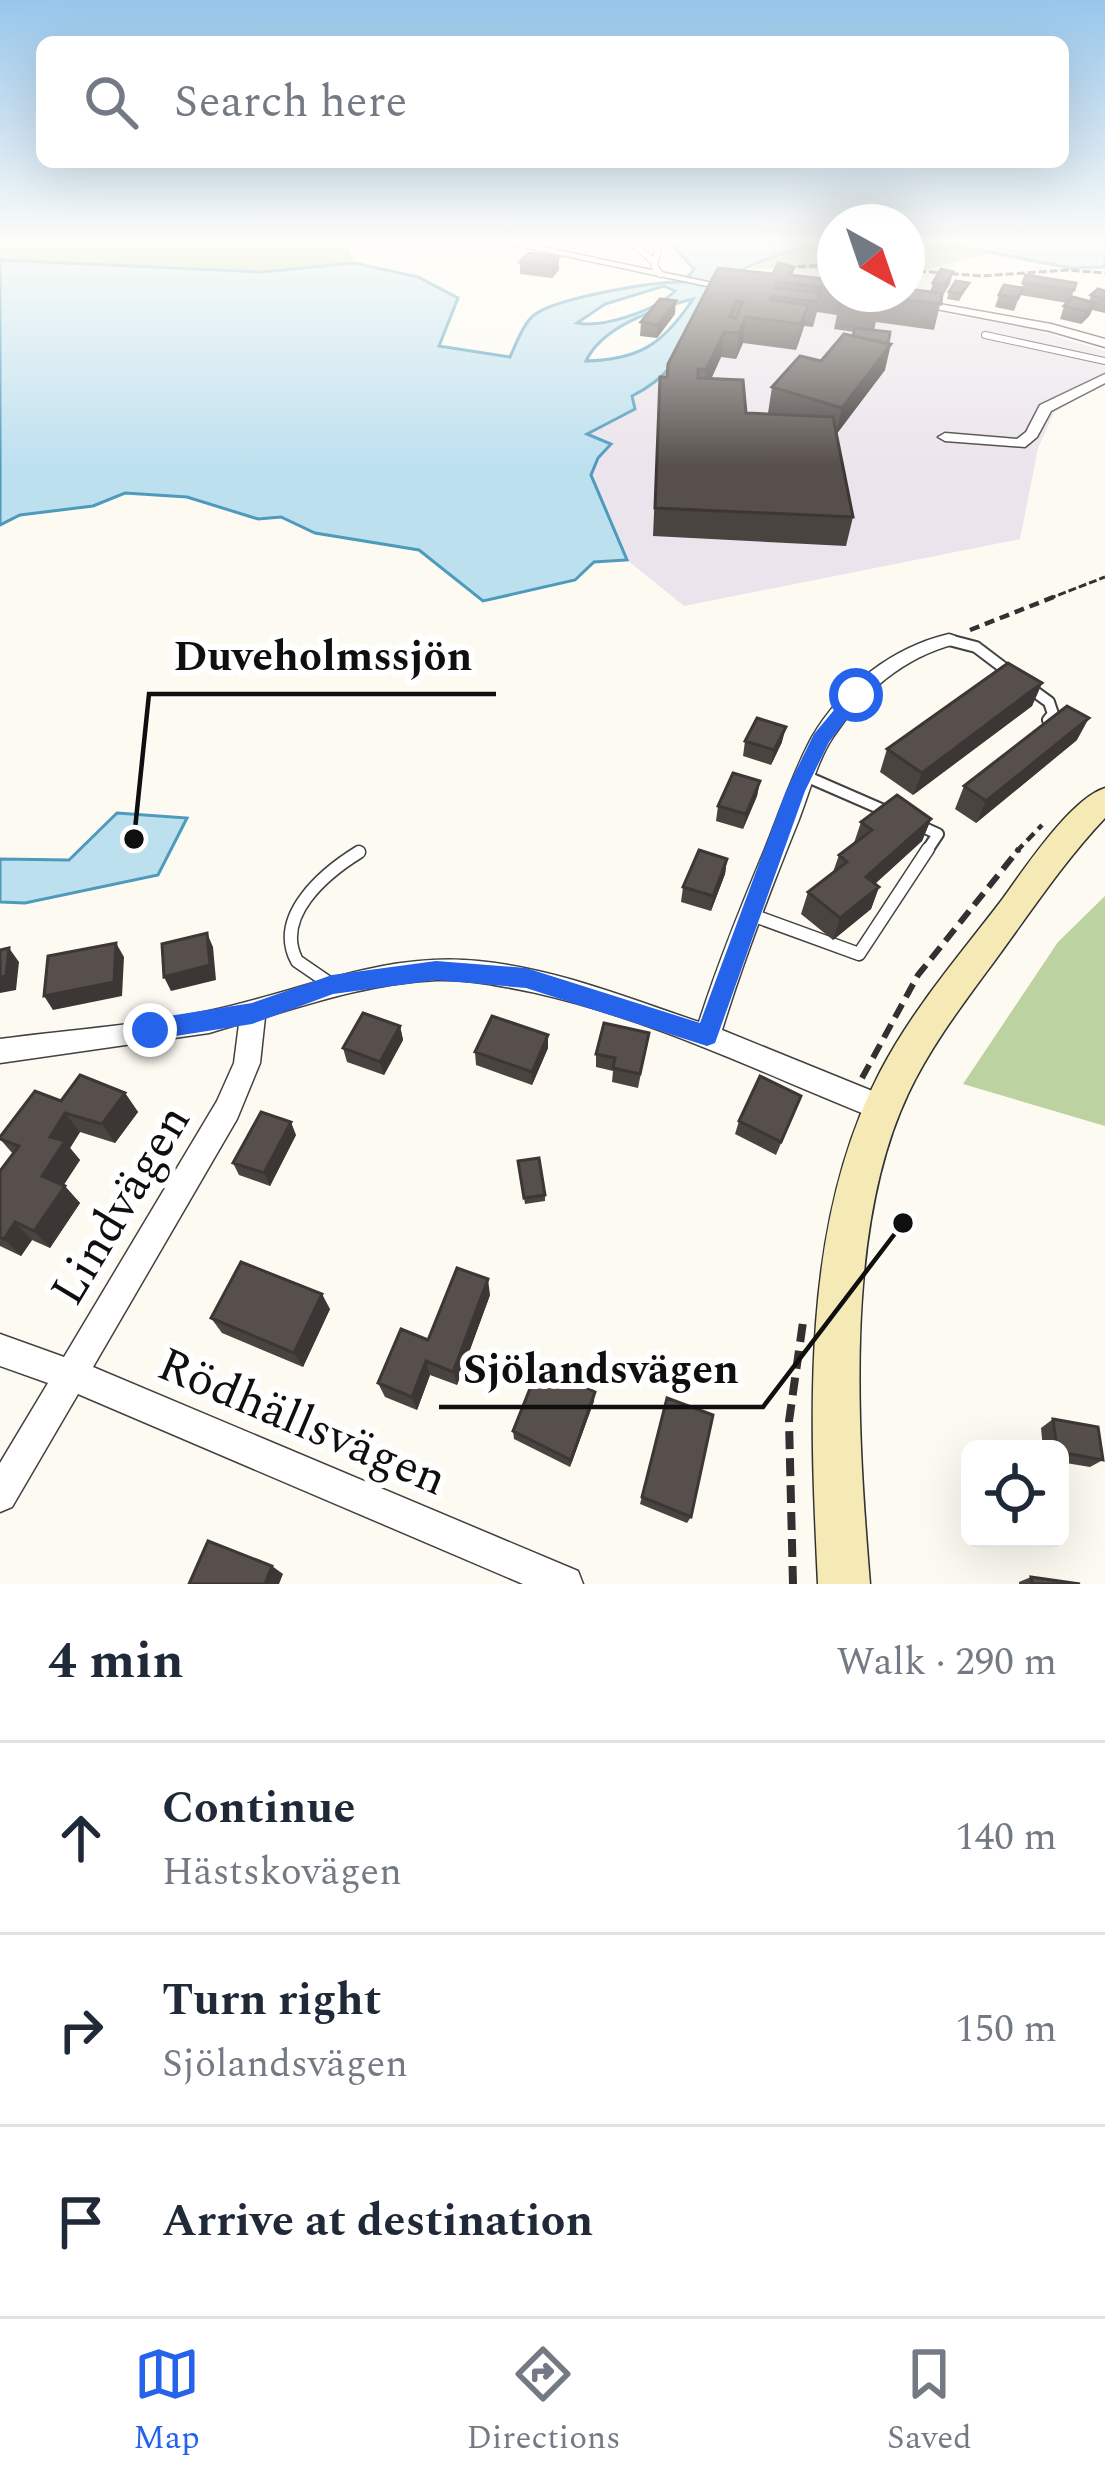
<!DOCTYPE html>
<meta charset="utf-8">
<style>
:root{--surface:#fff;--page:#f6f6f7;--text:#1f2937;--muted:#747a83;--line:#e0e1e3;--accent:#2563eb}
body{margin:0;font-family:Spectral,serif;background:var(--page);color:var(--text)}
.controls{position:absolute;right:36px;bottom:36px;display:grid;overflow:hidden;border-radius:18px;box-shadow:0 12px 48px #0002}
.controls button{width:108px;height:108px;display:grid;place-items:center;padding:0;border:0;border-bottom:3px solid var(--line);background:var(--surface);color:var(--text);font:60px sans-serif}
.compass{position:absolute;left:817px;top:204px;width:108px;height:108px;border-radius:50%;background:var(--surface);box-shadow:0 12px 48px #0002;rotate:140deg}
.stop{position:absolute;width:36px;height:36px;margin:-27px;border:9px solid #2563eb;border-radius:50%;background:#fff}
.stop.end{background:#2563eb;border-color:#fff;box-shadow:0 3px 12px #0008}
.list{margin:0;padding:0;list-style:none}
h2{display:flex;justify-content:space-between;align-items:center;height:156px;margin:0;padding:0 48px;font-size:51px}
h2 small{font-size:39px;font-weight:400;color:var(--muted)}
.list li{display:grid;grid-template-columns:78px 1fr auto;gap:36px;align-items:center;box-sizing:border-box;height:192px;padding:0 48px;border-top:3px solid var(--line)}
.list b{display:block;font-size:45px;white-space:nowrap}
.list p{margin:0;font-size:39px;white-space:nowrap;color:var(--muted)}
.list em{font-size:39px;font-style:normal;color:var(--muted)}
.icon{flex:none;width:66px;height:66px;fill:none;stroke:currentColor;stroke-width:2;stroke-linecap:round;stroke-linejoin:round}
.map{position:relative;flex:none;width:1105px;height:1584px;overflow:hidden}
.search{position:absolute;background:var(--surface);box-shadow:0 12px 48px #0002;left:36px;right:36px;top:36px;height:132px;display:flex;align-items:center;gap:30px;box-sizing:border-box;padding:0 42px;border-radius:18px;color:var(--muted);font-size:45px}
.sheet{height:732px;background:var(--surface)}
nav{display:flex;justify-content:space-around;align-items:center;box-sizing:border-box;height:168px;border-top:3px solid var(--line);background:var(--surface);font-size:33px;color:var(--muted)}
nav a{display:grid;justify-items:center;gap:6px}
nav .on{color:var(--accent)}
.map>svg:first-child{display:block}
.industrial{fill:#ebe4ec}
.forest{fill:#bcd3a1}
.water{fill:#bde0ef;stroke:#4d9abd;stroke-width:3;fill-rule:evenodd}
.lines{fill:none;stroke-linecap:round;stroke-linejoin:round}
.lane-far2-casing{stroke:#424242;stroke-width:8}
.lane-far1-casing{stroke:#424242;stroke-width:14}
.lane-casing{stroke:#424242;stroke-width:15}
.street-casing{stroke:#424242;stroke-width:3}
.secondary-casing{stroke:#313131;stroke-width:3}
.path-far3{stroke:#313131;stroke-width:3;stroke-dasharray:8 3;stroke-linecap:butt}
.path-far2{stroke:#313131;stroke-width:4.5;stroke-dasharray:10 6;stroke-linecap:butt}
.path-far1{stroke:#313131;stroke-width:6;stroke-dasharray:15 8;stroke-linecap:butt}
.path{stroke:#313131;stroke-width:8;stroke-dasharray:18 9;stroke-linecap:butt}
.lane-far2{stroke:#fff;stroke-width:6}
.lane-far1{stroke:#fff;stroke-width:10}
.lane{stroke:#fff;stroke-width:12}
.street{fill:#fff;fill-rule:evenodd}
.secondary{fill:#f5e9b5;fill-rule:evenodd}
.wall{fill:#4a4441;fill-rule:evenodd}
.shaded-wall{fill:#3c3735}
.building{fill:#564f4c;stroke:#3c3735;stroke-width:3;fill-rule:evenodd}
.route{fill:#2563eb}
.labels{text-anchor:middle;stroke-width:12;stroke-linejoin:round;paint-order:stroke}
.near-street-label{font-size:48px;fill:#0f0f0f;stroke:#fff}
.leader{fill:none;stroke:#0f0f0f;stroke-width:4.5}
.callout-dot{fill:#0f0f0f;stroke:#fff;stroke-width:4.5}
.callout-label{font-size:42px;text-anchor:middle;font-weight:bold;fill:#0f0f0f;stroke:#fff;stroke-width:12;stroke-linejoin:round;paint-order:stroke}
</style>
<div class="map">
<svg width="1105" height="1584" viewBox="0 0 1105 1584">
<rect width="100%" height="100%" fill="#fdfaf2"/>
<path class="industrial" d="M835,294L1032,329L1105,351V379L1054,413L1038,448L1020,539L684,606L627,560L591,475L598,458L585,435L634,409L632,396L690,340Z"/>
<path class="forest" d="M40,244L51,248L50,244L386,246L349,248L354,263L262,272L0,260V246Z
M835,244V269H750L790,249Z
M907,244H948L987,254L928,269H907Z
M1105,896V1126L963,1084L1058,942Z"/>
<path class="water" d="M671,244H821C793,249 726,269 710,293C682,338 686,369 632,396L635,409L587,434L611,444L598,458L591,475L627,560L594,562L575,580L483,601L419,550L315,533L281,517L258,519L187,497L125,493L93,506L20,515L0,525V260L262,272L354,263L418,277L458,298L439,346L510,357C516,344 523,324 534,315C556,298 654,281 684,282L694,269ZM664,286L675,291C655,311 603,328 577,323L605,304ZM693,299C664,343 640,360 586,361C603,325 657,308 693,299Z
M948,244H1105V267L1070,268Z
M117,813L187,818L158,875L25,903L0,902V859L69,860Z"/>
<g class="lines">
<defs>
<path id="lane-far2" d="M634,244L654,262
M659,244L654,266L660,274
M985,335L1105,361"/>
<path id="lane-far1" d="M949,640L976,647L1013,675
M1027,686L1049,702L1053,714L1048,720
M803,775L888,812
M916,824L938,834L926,852"/>
<path id="lane" d="M752,915L859,954L928,849
M332,985L297,961C273,916 325,873 359,852"/>
<path id="street" d="M509,244H529L741,289L735,292Z
M858,294H883L1051,324L1105,339V347L1050,331Z
M1105,374V383L1051,411L1037,437L1025,447L945,441L938,437L945,433L1017,439L1026,432L1040,405Z
M949,634L955,636L958,640L955,644C904,657 862,693 833,737C817,761 809,794 798,822C770,891 744,959 722,1030L892,1099L895,1108L892,1117L882,1121C768,1076 656,1020 536,993C502,986 470,979 436,980C376,983 321,1000 265,1017L260,1063L237,1119L93,1367L578,1571L583,1584H523L78,1394L12,1507L0,1512V1463L48,1383L0,1366V1334L64,1357L217,1101L234,1063L239,1024L209,1033L0,1063V1039C69,1030 141,1025 209,1011C299,992 384,951 478,961C554,968 628,998 699,1022C718,963 741,906 765,849C780,812 793,772 812,737C841,687 893,647 949,634Z"/>
<path id="secondary" d="M1105,788V818C1067,858 1036,904 1004,948C970,995 933,1041 908,1094C843,1232 858,1435 870,1584H818C810,1417 800,1226 880,1072C912,1010 959,956 1001,901C1023,871 1070,799 1105,788Z"/>
</defs>
<use href="#lane-far2" class="lane-far2-casing"/>
<use href="#lane-far1" class="lane-far1-casing"/>
<use href="#lane" class="lane-casing"/>
<use href="#street" class="street-casing"/>
<use href="#secondary" class="secondary-casing"/>
<path class="path-far3" d="M787,267L835,265
M907,270L981,276L1068,270L1105,273
M1048,599L1105,577"/>
<path class="path-far2" d="M970,630L1056,596
M1016,852L1042,825"/>
<path class="path-far1" d="M862,1078L918,975L1019,849"/>
<path class="path" d="M793,1584L789,1421L803,1322"/>
<use href="#lane-far2" class="lane-far2"/>
<use href="#lane-far1" class="lane-far1"/>
<use href="#lane" class="lane"/>
<use href="#street" class="street"/>
<use href="#secondary" class="secondary"/>
</g>
<path class="wall" d="M528,253L559,270L552,278L520,274V262Z
M718,268L835,280V294H907L930,292L933,283L953,272L950,284L942,297L934,330L876,322L874,330L885,370L836,434L853,517L846,546L653,536L660,377H667ZM817,312L837,315L834,329L854,332L853,336L821,361L772,387L768,413H746L711,379L721,357L736,359L743,343L796,350L804,326L813,327Z
M1026,275L1076,283L1071,299L1089,301L1091,295L1105,291V313L1092,310L1090,315L1081,324L1060,319L1064,306L1067,303L1020,295L1014,311L995,307L999,295L1022,288Z
M969,283L959,301L947,299L949,292Z
M675,314L657,338L640,336L641,322Z
M1042,683L1032,706L913,795L880,772L887,749Z
M1077,740L976,823L955,809L964,786Z
M745,741L782,742L771,765L743,756Z
M760,781L757,796L743,829L716,821L718,806Z
M931,819L922,841L875,884L879,887L871,909L833,940L801,914L808,892L833,872L839,855L854,843L861,822Z
M727,859L725,874L711,911L681,902L683,887Z
M400,1026L403,1040L384,1075L347,1062L343,1048Z
M649,1033L638,1088L612,1082L613,1071L596,1067V1054Z
M548,1035V1048L532,1085L476,1065L475,1052Z
M125,1093L138,1112L115,1143L80,1132L70,1148L80,1160L63,1185L80,1203L50,1248L32,1240L21,1256L0,1246V1171L13,1154L0,1139L61,1101Z
M801,1096L776,1155L735,1134L739,1121Z
M296,1135L270,1186L239,1175L233,1163Z
M518,1161L545,1195V1201L525,1204Z
M490,1295L457,1385L430,1375L417,1410L385,1397L378,1383L428,1340Z
M330,1309L303,1367L222,1333L211,1318Z
M667,1398L691,1517L687,1523L640,1504Z
M594,1401L570,1467L514,1439L513,1431Z
M1053,1419L1103,1460L1090,1467L1060,1462V1449H1043L1041,1428Z
M1031,1577L1080,1584H1019V1582Z"/>
<path class="shaded-wall" d="M559,257V270L552,278V266Z
M676,301L675,314L657,338L658,325Z
M1095,303L1090,315L1081,324L1086,311Z
M808,305L803,330L796,350L801,324Z
M746,317L743,343L736,359L739,333Z
M724,332L721,357L703,397L706,370Z
M891,344L885,370L836,435L842,408Z
M1042,683L1032,706L913,795L922,773Z
M1089,718L1077,740L976,823L986,801Z
M786,727L782,742L771,765L774,750Z
M760,781L757,796L743,829L746,814Z
M931,819L922,841L858,899L866,877Z
M727,859L725,874L711,911L713,896Z
M879,887L871,909L833,940L840,918Z
M207,933L213,947L216,980L171,991L164,977Z
M116,943L124,957L122,996L53,1010L44,996Z
M9,948L19,962L16,990L0,993V977Z
M400,1026L403,1040L384,1075L380,1062Z
M548,1035V1048L532,1085V1072Z
M125,1093L138,1112L115,1143L102,1124Z
M65,1113L80,1132L70,1148L80,1160L58,1194L42,1176L50,1137Z
M291,1122L296,1135L270,1186L264,1173Z
M65,1186L80,1203L50,1248L34,1231Z
M15,1222L32,1240L21,1256L4,1239Z
M488,1279L490,1295L457,1385L453,1372Z
M322,1294L330,1309L303,1367L294,1353Z
M426,1361L430,1375L417,1410L412,1397Z
M595,1392L594,1401L570,1467L571,1460Z
M272,1566L283,1574L279,1584H265Z"/>
<path class="building" d="M528,253L559,257L552,266L520,262Z
M778,263L794,267L790,275L835,280V289L777,282L775,288L820,293L817,302L772,296L771,300L808,305L801,324L746,317L739,333L724,332L706,370L698,369V378L743,380L746,413L833,417L853,517L655,508L660,377H667L668,364L718,268L773,274ZM737,301L743,302L736,318L729,317Z
M941,269L953,272L944,285L933,283Z
M1026,275L1076,283L1074,290L1023,283Z
M956,281L969,283L961,294L949,292Z
M1004,285L1023,288L1018,298L999,295Z
M907,289L942,293L941,304L881,297L879,309L839,304L842,294H907Z
M1098,289L1105,291V299L1091,295Z
M1073,297L1095,303L1086,311L1064,306Z
M660,299L676,301L658,325L641,322Z
M855,328L890,332L888,344L853,336Z
M844,334L891,344L842,408L772,387L800,356L821,361Z
M1008,663L1042,683L922,773L887,749Z
M1067,706L1089,718L986,801L964,786Z
M757,718L786,727L774,750L745,741Z
M733,773L760,781L746,814L718,806Z
M897,795L931,819L866,877L879,887L840,918L808,892L847,862L839,855L872,830L861,822Z
M699,850L727,859L713,896L683,887Z
M207,933L210,965L164,977L162,944Z
M116,943L114,982L44,996L48,956Z
M9,948L6,976L0,977V950Z
M363,1013L400,1026L380,1062L343,1048Z
M492,1016L548,1035L532,1072L475,1052Z
M604,1023L649,1033L640,1074L613,1068L615,1058L596,1054Z
M80,1075L125,1093L102,1124L65,1113L50,1137L65,1141L42,1176L65,1186L34,1231L15,1222L4,1239L0,1237V1171L19,1146L0,1139V1137L35,1091L61,1101Z
M760,1076L801,1096L781,1142L739,1121Z
M261,1112L291,1122L264,1173L233,1163Z
M539,1158L545,1195L524,1198L518,1161Z
M241,1262L322,1294L294,1353L211,1318Z
M457,1268L488,1279L453,1372L426,1361L412,1397L378,1383L401,1329L428,1340Z
M539,1366L595,1392L571,1460L513,1431Z
M667,1398L713,1415L691,1517L642,1497Z
M1053,1419L1098,1427L1103,1460L1060,1452V1449H1057Z
M208,1541L272,1566L265,1584H189Z
M1031,1577L1080,1584H1032Z"/>
<linearGradient id="sky" x2="0" y2="1"><stop stop-color="#97c6eb"/><stop offset="0.52" stop-color="#fefdf9"/><stop offset="1" stop-color="#fefdf9" stop-opacity="0"/></linearGradient>
<rect width="1105" height="466" fill="url(#sky)"/>
<path class="route" d="M850,691L865,695L829,742L805,791L715,1043L707,1046L526,988L436,980L333,994L252,1024L150,1040L141,1037V1022L150,1019L252,1003L332,975L436,961L526,968L700,1023L786,791L814,734Z"/>
<g class="labels">
<g class="near-street-label">
<text transform="translate(119 1204) rotate(-59)" y="17">Lindvägen</text>
<text transform="translate(303 1420) rotate(23)" y="17">Rödhällsvägen</text>
</g>
</g>
<path class="leader" d="M134 839L149 694H496M903 1223L763 1407H439"/>
<g class="callout-dot">
<circle cx="134" cy="839" r="12"/>
<circle cx="903" cy="1223" r="12"/>
</g>
<g class="callout-label">
<text x="323" y="670">Duveholmssjön</text>
<text x="601" y="1383">Sjölandsvägen</text>
</g>
</svg>
<div class="controls">
<button><svg class="icon" aria-label="locate" viewBox="0 0 24 24"><circle cx="12" cy="12" r="6"/><path d="M12 2v4M12 18v4M2 12h4M18 12h4"/></svg></button>
</div>
<svg class="compass" viewBox="-18 -18 36 36"><path d="M0-13l5 13h-10z" fill="#e53935"/><path d="M0 13l5-13h-10z" fill="#747a83"/></svg>
<div class="stop" style="left:856px;top:695px"></div>
<div class="stop end" style="left:150px;top:1030px"></div>
<div class="search"><svg class="icon" aria-label="search" viewBox="0 0 24 24"><circle cx="10" cy="10" r="6"/><path d="M15 15l6 6"/></svg>Search here</div>
</div>
<section class="sheet">
<h2>4 min<small>Walk · 290 m</small></h2>
<ul class="list">
<li><svg class="icon" aria-label="ahead" viewBox="0 0 24 24"><path d="M12 20V5M6 11l6-6 6 6"/></svg><div><b>Continue</b><p>Hästskovägen</p></div><em>140 m</em></li>
<li><svg class="icon" aria-label="right" viewBox="0 0 24 24"><path d="M7 20v-9h11M14 6l5 5-5 5"/></svg><div><b>Turn right</b><p>Sjölandsvägen</p></div><em>150 m</em></li>
<li><svg class="icon" aria-label="arrive" viewBox="0 0 24 24"><path d="M6 21V4h12l-3 4 3 4H6"/></svg><div><b>Arrive at destination</b></div></li>
</ul>
</section>
<nav>
<a class="on"><svg class="icon" aria-label="map" viewBox="0 0 24 24"><path d="M3 6l6-2 6 2 6-2v14l-6 2-6-2-6 2zM9 4v14M15 6v14"/></svg>Map</a>
<a><svg class="icon" aria-label="directions" viewBox="0 0 24 24"><path d="M12 3l9 9-9 9-9-9zM9 14v-3h6M13 9l2 2-2 2"/></svg>Directions</a>
<a><svg class="icon" aria-label="saved" viewBox="0 0 24 24"><path d="M7 4h10v16l-5-4-5 4z"/></svg>Saved</a>
</nav>
